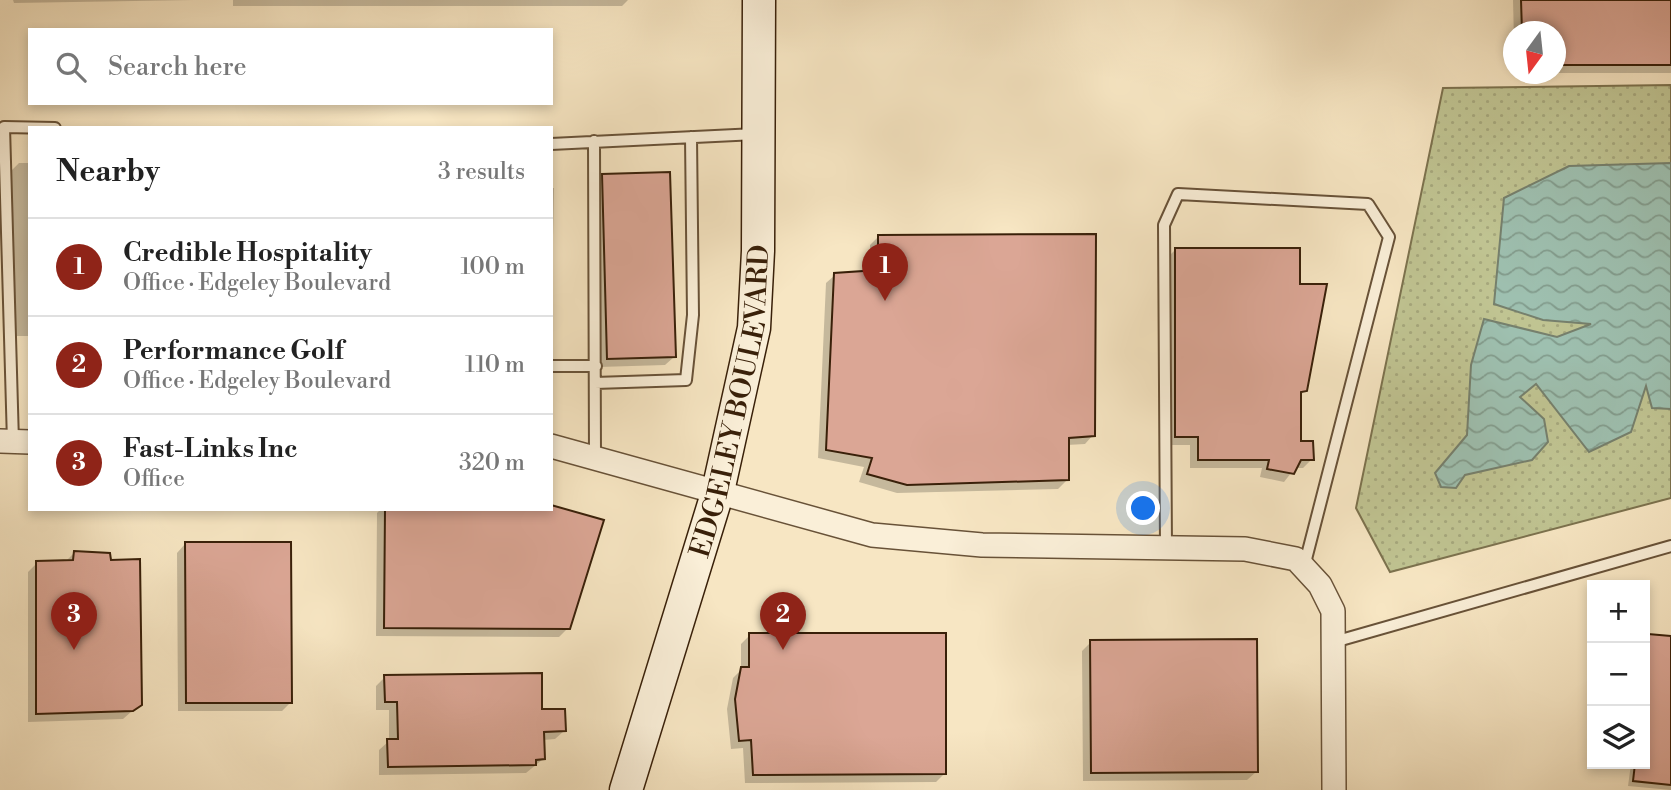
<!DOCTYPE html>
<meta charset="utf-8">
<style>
:root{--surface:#fff;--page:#f2f2f2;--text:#222;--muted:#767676;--line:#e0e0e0;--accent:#8f2418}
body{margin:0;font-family:"Libre Bodoni",serif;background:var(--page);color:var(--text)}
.controls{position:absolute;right:21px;bottom:21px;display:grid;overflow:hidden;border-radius:0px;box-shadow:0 4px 10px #0003}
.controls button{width:63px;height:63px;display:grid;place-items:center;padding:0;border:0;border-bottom:2px solid var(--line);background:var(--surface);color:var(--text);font:35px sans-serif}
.compass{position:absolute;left:1503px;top:21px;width:63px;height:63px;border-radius:50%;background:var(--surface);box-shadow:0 4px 10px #0003;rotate:195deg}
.you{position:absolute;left:1144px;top:509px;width:24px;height:24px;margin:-18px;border:5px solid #fff;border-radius:50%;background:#1a73e8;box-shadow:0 0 0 10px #1a73e833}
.badge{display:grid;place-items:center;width:46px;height:46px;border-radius:50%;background:var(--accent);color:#fff;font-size:23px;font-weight:700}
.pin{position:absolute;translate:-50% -58px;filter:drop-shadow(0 2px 4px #0008)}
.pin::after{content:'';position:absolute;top:37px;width:24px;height:21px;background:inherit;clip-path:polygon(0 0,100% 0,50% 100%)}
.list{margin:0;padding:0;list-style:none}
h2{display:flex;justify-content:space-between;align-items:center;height:91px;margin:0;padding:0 28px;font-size:30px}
h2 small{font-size:23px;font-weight:400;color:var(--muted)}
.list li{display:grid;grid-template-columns:46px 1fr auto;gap:21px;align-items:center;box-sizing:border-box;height:98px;padding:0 28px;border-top:2px solid var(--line)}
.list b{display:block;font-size:26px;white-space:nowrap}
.list p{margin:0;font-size:23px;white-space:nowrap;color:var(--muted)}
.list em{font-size:23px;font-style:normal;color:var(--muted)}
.icon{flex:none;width:38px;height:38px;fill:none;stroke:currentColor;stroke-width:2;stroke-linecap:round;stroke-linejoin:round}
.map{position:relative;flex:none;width:1671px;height:790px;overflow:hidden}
.search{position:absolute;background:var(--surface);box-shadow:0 4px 10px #0003;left:28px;top:28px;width:525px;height:77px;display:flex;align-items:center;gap:18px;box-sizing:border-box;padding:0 24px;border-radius:0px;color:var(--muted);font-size:26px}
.panel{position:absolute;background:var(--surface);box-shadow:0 4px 10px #0003;left:28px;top:126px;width:525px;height:385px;border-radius:0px}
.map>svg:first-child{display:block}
.grass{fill:url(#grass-dots);stroke:#7c724e;stroke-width:2}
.water{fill:url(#water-waves);stroke:#76806d;stroke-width:2}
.shadow{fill:#0003}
.building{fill:#dba695;stroke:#392009;stroke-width:2}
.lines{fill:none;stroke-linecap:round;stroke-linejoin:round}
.lane-casing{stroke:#685238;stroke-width:14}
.street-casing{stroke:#685238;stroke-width:26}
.secondary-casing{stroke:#392009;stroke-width:35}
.lane{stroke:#faefd8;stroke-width:10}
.street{stroke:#faefd8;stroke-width:23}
.secondary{stroke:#faefd8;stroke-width:32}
.labels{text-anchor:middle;stroke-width:5;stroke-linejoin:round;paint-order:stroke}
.street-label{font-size:28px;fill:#392009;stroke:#faefd8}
</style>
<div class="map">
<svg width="1671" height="790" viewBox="0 0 1671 790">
<defs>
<pattern id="grass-dots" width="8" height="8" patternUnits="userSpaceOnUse" patternTransform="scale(1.75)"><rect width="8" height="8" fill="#c0c492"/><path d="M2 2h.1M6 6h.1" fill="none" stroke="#a6a87d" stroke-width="1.8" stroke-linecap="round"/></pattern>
<pattern id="water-waves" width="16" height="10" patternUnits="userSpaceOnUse" patternTransform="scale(1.75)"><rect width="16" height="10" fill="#9ec0b0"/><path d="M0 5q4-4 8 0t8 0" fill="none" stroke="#829c8d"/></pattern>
</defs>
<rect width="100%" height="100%" fill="#f7e6c3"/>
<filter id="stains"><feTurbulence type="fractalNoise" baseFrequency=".00286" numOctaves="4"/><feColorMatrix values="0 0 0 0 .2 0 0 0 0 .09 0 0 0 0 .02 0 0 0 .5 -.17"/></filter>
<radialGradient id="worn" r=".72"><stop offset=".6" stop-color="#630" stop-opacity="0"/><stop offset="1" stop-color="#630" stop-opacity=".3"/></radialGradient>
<path class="grass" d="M1671,85V498L1390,572L1356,508L1443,88Z"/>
<path class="water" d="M1671,163V409L1652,408L1646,386L1631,432L1589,452L1536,384L1520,397L1544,419L1548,442L1532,460L1465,475L1456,488L1441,487L1435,473L1467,435L1471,365L1484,319L1557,337L1591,324L1543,320L1494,304L1504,198L1569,166Z"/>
<path class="shadow" d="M13,0H194L14,3Z
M233,0H628L622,6H233Z
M1513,0H1671V73H1556V32H1514V41Z
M19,163H30V336H10V172Z
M603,176L674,357L665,365L599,367L594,184Z
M551,188H554L551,334Z
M879,236L1093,435L1085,444L1067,445V480L1058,489L897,493L859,482L864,467L818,458L826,283L835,275L870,272V245Z
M1175,250L1299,285L1306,390L1299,396V443L1312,459L1303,468H1295L1284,482L1260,477L1262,468H1190V445H1167V258Z
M381,509H528L568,628L559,637L376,636L377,513Z
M185,544L291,702L282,711H178L177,553Z
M74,553L140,704L123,719L28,722V572L37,563L65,562Z
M750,635L945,773L936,782L745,783L743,748L731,749L727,709L733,678L741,670V644Z
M1648,636L1671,638V790L1628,786L1631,764H1645V639Z
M1091,642L1256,772L1247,780L1083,781L1082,651Z
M385,677L541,711L564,731L555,739L543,740V759L526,773L379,775V750L389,741V710H376V686Z"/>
<path class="building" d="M1521,0H1671V65H1556V32H1522Z
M670,172L676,357L607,359L602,174Z
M1096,234L1095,436L1069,438V480L907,485L867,474L872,458L826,450L834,273L878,270V235Z
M1175,248H1300V284H1327L1307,391L1301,392V441H1313L1314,460H1301L1294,474L1267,469L1269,460H1198V437H1175Z
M551,505L604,520L570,629L384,628L385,509H551Z
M185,542H291L292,703H186Z
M74,551L110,553L111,560L140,559L142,705L133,711L36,714V561L73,560Z
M749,633H946V774L753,775L751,740L739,741L735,699L741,667H749Z
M1648,634L1671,636V785L1633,781L1635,764H1645Z
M1257,639L1258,772L1091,773L1090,640Z
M542,673V709H565L566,731L544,732L545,759L536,760V765L388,767L387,739H398L397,702H385L384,675Z"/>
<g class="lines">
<defs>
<path id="lane" d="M594,141L595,458
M551,144L756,134
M551,366H596
M595,383L686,380L693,315L691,137
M13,442L4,127L55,128
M1166,548L1164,225L1178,194L1368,204L1389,237L1304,567
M1334,642L1671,546"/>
<path id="street" d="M0,441L30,442
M551,446L872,535L982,545L1245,549L1296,559L1320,585L1333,611L1334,790"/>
<g id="secondary">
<path id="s1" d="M626,790L718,491L754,328L758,251L759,0"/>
</g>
</defs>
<use href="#lane" class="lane-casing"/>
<use href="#street" class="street-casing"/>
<use href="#secondary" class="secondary-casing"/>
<use href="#lane" class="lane"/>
<use href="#street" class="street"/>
<use href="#secondary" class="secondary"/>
</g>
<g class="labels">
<g class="street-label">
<text dy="10" stroke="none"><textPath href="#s1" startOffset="404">EDGELEY BOULEVARD</textPath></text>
</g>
</g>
<rect width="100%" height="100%" filter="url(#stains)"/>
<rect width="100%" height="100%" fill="url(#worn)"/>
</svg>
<div class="controls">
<button>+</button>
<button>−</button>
<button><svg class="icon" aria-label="layers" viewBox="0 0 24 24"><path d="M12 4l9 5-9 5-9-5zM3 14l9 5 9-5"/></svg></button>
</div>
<svg class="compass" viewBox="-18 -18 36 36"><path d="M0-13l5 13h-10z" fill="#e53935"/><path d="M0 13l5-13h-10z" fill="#767676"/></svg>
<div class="you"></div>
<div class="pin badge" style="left:885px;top:301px">1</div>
<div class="pin badge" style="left:783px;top:650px">2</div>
<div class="pin badge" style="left:74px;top:650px">3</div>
<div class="search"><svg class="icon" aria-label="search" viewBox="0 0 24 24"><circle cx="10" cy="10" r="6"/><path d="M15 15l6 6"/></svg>Search here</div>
<section class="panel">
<h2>Nearby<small>3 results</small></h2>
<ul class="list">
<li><span class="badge">1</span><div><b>Credible Hospitality</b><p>Office · Edgeley Boulevard</p></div><em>100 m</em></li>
<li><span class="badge">2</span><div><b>Performance Golf</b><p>Office · Edgeley Boulevard</p></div><em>110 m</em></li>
<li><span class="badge">3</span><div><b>Fast-Links Inc</b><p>Office</p></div><em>320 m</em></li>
</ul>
</section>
</div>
